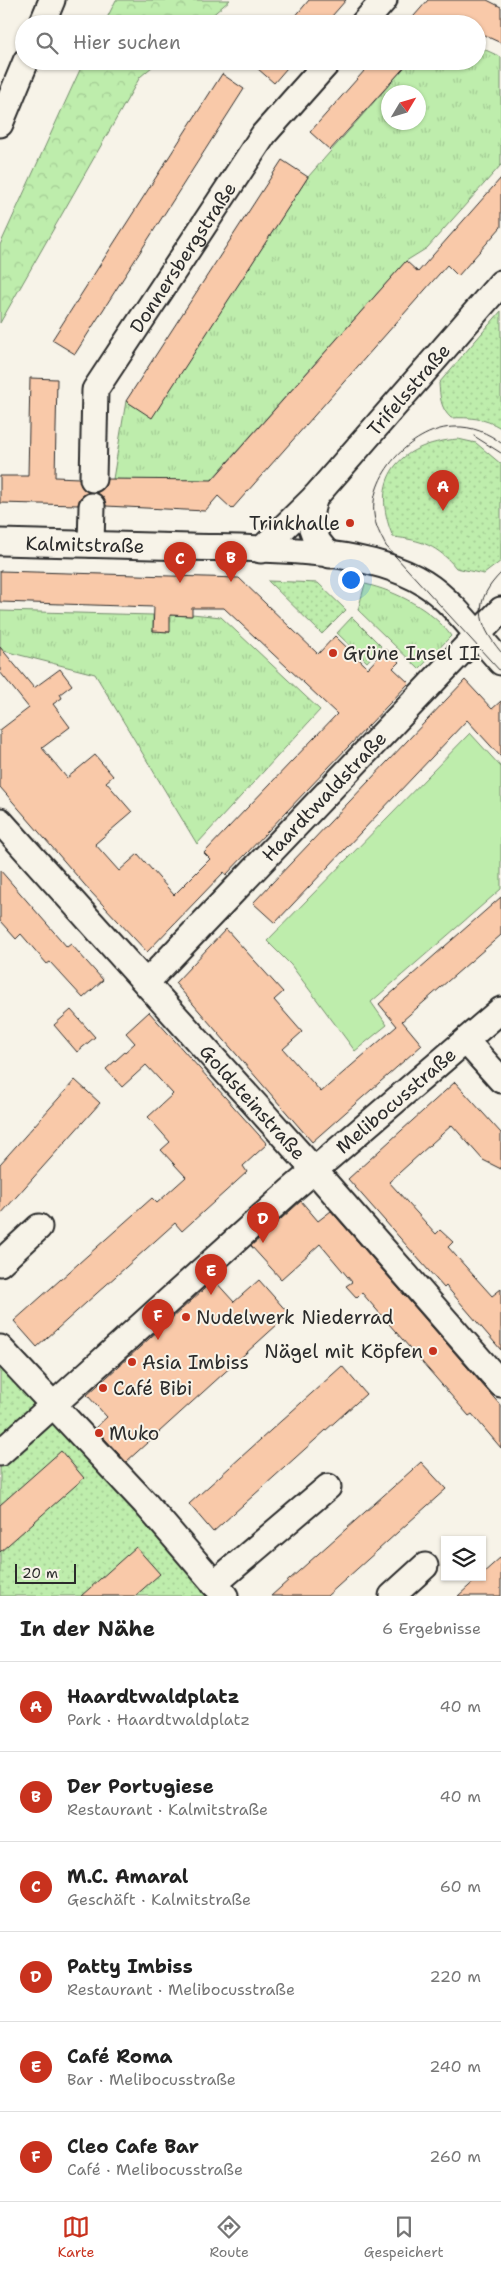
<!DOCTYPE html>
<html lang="de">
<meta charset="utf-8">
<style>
:root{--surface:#fff;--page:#f2f2f2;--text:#222;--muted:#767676;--line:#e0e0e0;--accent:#c8321e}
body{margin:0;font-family:"Shantell Sans",sans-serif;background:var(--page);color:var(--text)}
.controls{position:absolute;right:15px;bottom:15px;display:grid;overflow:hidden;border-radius:0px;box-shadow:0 1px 4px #0004}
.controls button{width:45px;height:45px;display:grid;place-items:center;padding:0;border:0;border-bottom:1px solid var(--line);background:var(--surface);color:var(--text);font:25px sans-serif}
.compass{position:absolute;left:381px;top:85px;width:45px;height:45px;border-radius:50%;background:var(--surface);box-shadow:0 1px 4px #0004;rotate:52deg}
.scale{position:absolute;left:15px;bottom:12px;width:61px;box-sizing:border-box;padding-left:5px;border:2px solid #2b2b2b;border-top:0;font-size:14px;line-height:18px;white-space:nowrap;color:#2b2b2b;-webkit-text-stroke:4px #f7f3e8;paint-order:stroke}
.you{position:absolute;left:350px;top:579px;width:18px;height:18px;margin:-12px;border:4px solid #fff;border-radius:50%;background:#1a73e8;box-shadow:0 0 0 8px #1a73e833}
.badge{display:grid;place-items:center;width:32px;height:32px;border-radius:50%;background:var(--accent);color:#fff;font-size:16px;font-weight:700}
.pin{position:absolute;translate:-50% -41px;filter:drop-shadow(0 1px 2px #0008)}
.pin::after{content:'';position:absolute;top:26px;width:18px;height:15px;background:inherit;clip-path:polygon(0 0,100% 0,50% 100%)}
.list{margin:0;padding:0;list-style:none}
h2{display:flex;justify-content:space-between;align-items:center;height:65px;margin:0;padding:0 20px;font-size:21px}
h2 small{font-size:16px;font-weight:400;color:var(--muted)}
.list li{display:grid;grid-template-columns:32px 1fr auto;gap:15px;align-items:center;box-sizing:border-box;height:90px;padding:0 20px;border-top:1px solid var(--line)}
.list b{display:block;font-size:19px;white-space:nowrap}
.list p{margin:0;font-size:16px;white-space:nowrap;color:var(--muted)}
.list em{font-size:16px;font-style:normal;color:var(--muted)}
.icon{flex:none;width:28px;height:28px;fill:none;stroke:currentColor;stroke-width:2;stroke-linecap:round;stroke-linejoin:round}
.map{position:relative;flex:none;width:501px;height:1596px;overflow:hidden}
.search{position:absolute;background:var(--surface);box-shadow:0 1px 4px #0004;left:15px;right:15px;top:15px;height:55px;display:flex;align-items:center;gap:12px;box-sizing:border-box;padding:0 18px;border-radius:28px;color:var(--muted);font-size:19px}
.sheet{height:605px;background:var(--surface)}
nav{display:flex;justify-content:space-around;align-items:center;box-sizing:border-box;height:70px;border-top:1px solid var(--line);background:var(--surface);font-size:14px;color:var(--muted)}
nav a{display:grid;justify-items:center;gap:2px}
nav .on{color:var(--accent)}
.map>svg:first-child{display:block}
.grass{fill:url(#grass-tufts);stroke:#748c6c;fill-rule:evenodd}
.forest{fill:url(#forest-crowns);stroke:#748c6c}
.park{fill:url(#park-dots);stroke:#748c6c}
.garden{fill:#beedac;stroke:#748c6c}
.building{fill:#f9c9a9;stroke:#2b2b2b}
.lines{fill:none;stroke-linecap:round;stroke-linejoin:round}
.minor-casing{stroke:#2b2b2b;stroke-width:29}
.minor{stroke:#f7f3e8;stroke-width:25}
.tram{stroke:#2b2b2b;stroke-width:1}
.poi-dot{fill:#c8321e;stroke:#f7f3e8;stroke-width:2}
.labels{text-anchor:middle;stroke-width:4;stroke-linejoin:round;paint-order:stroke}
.street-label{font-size:19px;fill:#2b2b2b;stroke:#f7f3e8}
.poi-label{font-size:19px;fill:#2b2b2b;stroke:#f7f3e8;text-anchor:start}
</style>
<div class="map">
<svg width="501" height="1596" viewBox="0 0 501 1596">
<defs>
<pattern id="grass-tufts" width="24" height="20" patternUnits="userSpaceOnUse" patternTransform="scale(1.25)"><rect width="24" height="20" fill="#beedac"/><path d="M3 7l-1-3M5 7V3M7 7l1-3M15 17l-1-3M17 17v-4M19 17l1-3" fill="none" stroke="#a3cb94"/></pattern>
<pattern id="forest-crowns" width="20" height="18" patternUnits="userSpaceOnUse" patternTransform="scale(1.25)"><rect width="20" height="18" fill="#beedac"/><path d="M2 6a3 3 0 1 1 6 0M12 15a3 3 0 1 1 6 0" fill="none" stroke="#a3cb94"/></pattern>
<pattern id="park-dots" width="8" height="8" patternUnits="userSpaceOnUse" patternTransform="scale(1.25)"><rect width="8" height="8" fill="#beedac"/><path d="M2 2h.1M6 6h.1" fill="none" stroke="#a3cb94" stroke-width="1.8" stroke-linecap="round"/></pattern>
</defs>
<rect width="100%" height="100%" fill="#f7f3e8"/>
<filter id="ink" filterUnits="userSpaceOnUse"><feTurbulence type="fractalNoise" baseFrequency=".02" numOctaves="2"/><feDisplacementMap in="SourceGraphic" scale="10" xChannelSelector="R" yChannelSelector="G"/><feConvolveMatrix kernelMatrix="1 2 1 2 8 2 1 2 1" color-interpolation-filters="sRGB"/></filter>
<g filter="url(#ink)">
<path class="grass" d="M477,46L501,57V165L427,248L406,261L206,486L113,479L126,401L152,417L308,177L410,61H477ZM388,92H418V122H388Z
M365,584C396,591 433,610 451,636L419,669L358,610Z
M0,611L153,615V631L169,632L170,615L191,616L192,614L221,617L320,710L197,844L95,674L0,650Z
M352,617L381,646L367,662L337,633Z"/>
<path class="forest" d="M116,0H230L202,24H104Z
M84,61H159L140,77L0,323V245Z"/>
<path class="park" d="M501,311V428C484,418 470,417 451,418C440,408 440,396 439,383Z
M458,439L476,443L501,464V561L484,574L456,568C438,546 422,540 393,537C369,479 397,444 458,439Z
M268,581L318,583L346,610L322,634Z
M0,1349L213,1596H0Z"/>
<path class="garden" d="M470,733L501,767V889L371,1002L387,1025L355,1051L291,965L267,941Z"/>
<path class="building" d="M309,0H346L325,24H289Z
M428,0H487L501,7V43L477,32V24H407Z
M249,61H293L274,83Z
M373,61H410L330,150L310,132Z
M222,74L244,89L75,354L52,340Z
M282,160L308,177L152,418L126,401Z
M501,178V227L458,276L447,265L232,509L218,496L205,511L106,506L104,499L96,493L105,487L107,479L212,480L406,261L418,272Z
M30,378L57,379L55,477L79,478L81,486L89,492L80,498L78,505L0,503V476H28Z
M0,571L239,578L318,654L335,636L368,668L386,649L399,662L393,668L409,683L226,875L224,872L147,952L90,891L0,787V730L29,708L0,672V647L34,688L60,669L72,685L60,694L62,698L53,704L70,727L42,748L67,778L95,755L113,776L106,782L132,812L95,844L119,871L138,854L174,895L210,859L204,853L337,714L224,608H192V616L170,615V632L153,631L154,607L0,602Z
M465,680L492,709L501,701V757L467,720L275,923L253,903Z
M0,870L67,947L71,944L103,980L83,998L50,962L47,964L21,934L16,939L0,921Z
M501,897V935L402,1021L422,1045L312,1142L175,983L226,929L283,992L274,1000L302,1032L283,1049L321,1092L397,1026L379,1004Z
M71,1010L95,1037L77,1052L54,1025Z
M149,1012L267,1144L243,1166L247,1172L182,1231L175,1223L37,1347L14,1321L152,1198L157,1203L186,1177L161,1150L170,1142L148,1117L173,1094L146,1065L122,1087L106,1069L135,1043L126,1033Z
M75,1080L100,1103L0,1215V1164Z
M455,1082L501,1133V1169L483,1160L452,1125L389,1182L436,1234L440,1230L453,1242L448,1247L492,1296L501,1289V1350L446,1286L444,1288L348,1179Z
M301,1201L318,1221L331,1211L501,1406V1448L472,1414L469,1416L362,1293L357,1298L346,1286L352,1282L320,1244L281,1279L251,1246Z
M214,1280L234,1302L259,1280L289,1314L126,1462L95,1428L107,1417L87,1395Z
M342,1366L366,1394L213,1532L189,1504Z
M61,1451L84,1478L0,1552V1505Z
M421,1462L446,1489L408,1523L327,1596H271Z
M136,1547L160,1574L135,1596H81Z
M501,1557V1596H458L479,1577H482V1574Z"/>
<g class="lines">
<defs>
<g id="minor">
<path d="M42,24L52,0"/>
<path d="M363,24L384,0"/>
<path d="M0,124L26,61"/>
<path id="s1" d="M93,479L95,390L264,134L329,61"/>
<path d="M315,497C306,521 311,538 330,555"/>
<path id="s2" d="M0,542C63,544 127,545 190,547C258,549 365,546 424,583C453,601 478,637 501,662"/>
<path d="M91,544L92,506"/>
<path id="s3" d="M261,550L315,497L501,283"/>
<path id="s4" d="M0,821L315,1171L501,1384"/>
<path id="s5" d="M146,983L501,610"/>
<path d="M466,1041L501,1080"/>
<path d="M0,1263L39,1227"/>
<path d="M0,1348L145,1503L225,1596"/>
<path id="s6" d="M0,1453L289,1192L501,1010"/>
<path d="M214,1584L328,1487"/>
<path d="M392,1596L425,1566"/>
</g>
</defs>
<use href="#minor" class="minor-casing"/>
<use href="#minor" class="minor"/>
<path class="tram" d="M474,436L501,453
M501,443C489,433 471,426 455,427C415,427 369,473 374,514C375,526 381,536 386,546L501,672
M501,573C473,601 476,622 501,652"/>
</g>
</g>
<g class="poi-dot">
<circle cx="350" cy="523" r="5"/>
<circle cx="333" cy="653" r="5"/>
<circle cx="186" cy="1317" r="5"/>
<circle cx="433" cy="1351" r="5"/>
<circle cx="132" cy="1362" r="5"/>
<circle cx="103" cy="1388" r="5"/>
<circle cx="99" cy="1433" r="5"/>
</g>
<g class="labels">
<g class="street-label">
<text dy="7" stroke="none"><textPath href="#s1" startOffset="248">Donnersbergstraße</textPath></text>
<text dy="7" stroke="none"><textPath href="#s3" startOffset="218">Trifelsstraße</textPath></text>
<text dy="7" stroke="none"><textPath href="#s2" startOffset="85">Kalmitstraße</textPath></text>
<text dy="7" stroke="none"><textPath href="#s5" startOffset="258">Haardtwaldstraße</textPath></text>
<text dy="7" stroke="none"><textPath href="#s4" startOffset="378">Goldsteinstraße</textPath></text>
<text dy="7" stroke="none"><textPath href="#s6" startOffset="530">Melibocusstraße</textPath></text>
</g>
<g class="poi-label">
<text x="340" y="530" text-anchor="end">Trinkhalle</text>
<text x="343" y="660">Grüne Insel II</text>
<text x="196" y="1324">Nudelwerk Niederrad</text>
<text x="423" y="1358" text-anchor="end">Nägel mit Köpfen</text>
<text x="142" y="1369">Asia Imbiss</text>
<text x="113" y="1395">Café Bibi</text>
<text x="109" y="1440">Muko</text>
</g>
</g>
</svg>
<div class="controls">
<button><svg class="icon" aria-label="layers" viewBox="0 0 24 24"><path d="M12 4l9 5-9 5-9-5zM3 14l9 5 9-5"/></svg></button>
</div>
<svg class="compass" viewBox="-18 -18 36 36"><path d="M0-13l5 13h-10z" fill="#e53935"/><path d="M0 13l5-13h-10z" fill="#767676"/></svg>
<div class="scale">20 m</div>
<div class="you"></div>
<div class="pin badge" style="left:443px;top:511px">A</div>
<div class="pin badge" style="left:231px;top:582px">B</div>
<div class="pin badge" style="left:180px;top:583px">C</div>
<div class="pin badge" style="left:263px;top:1243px">D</div>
<div class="pin badge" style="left:211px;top:1295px">E</div>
<div class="pin badge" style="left:158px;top:1340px">F</div>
<div class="search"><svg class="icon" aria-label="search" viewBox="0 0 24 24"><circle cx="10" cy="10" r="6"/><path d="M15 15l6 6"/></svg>Hier suchen</div>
</div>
<section class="sheet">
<h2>In der Nähe<small>6 Ergebnisse</small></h2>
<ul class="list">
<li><span class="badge">A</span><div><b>Haardtwaldplatz</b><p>Park · Haardtwaldplatz</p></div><em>40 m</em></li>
<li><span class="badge">B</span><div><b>Der Portugiese</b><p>Restaurant · Kalmitstraße</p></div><em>40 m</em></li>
<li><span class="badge">C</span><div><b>M.C. Amaral</b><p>Geschäft · Kalmitstraße</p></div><em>60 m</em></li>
<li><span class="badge">D</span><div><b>Patty Imbiss</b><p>Restaurant · Melibocusstraße</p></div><em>220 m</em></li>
<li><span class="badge">E</span><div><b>Café Roma</b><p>Bar · Melibocusstraße</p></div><em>240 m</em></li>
<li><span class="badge">F</span><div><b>Cleo Cafe Bar</b><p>Café · Melibocusstraße</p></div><em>260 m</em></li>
</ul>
</section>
<nav>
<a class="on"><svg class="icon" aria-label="map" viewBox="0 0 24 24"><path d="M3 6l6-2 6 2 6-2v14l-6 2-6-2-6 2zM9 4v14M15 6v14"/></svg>Karte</a>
<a><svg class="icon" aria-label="directions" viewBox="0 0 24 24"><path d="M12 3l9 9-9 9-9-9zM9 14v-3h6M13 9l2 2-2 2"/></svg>Route</a>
<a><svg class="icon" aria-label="saved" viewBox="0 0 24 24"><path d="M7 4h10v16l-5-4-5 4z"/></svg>Gespeichert</a>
</nav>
